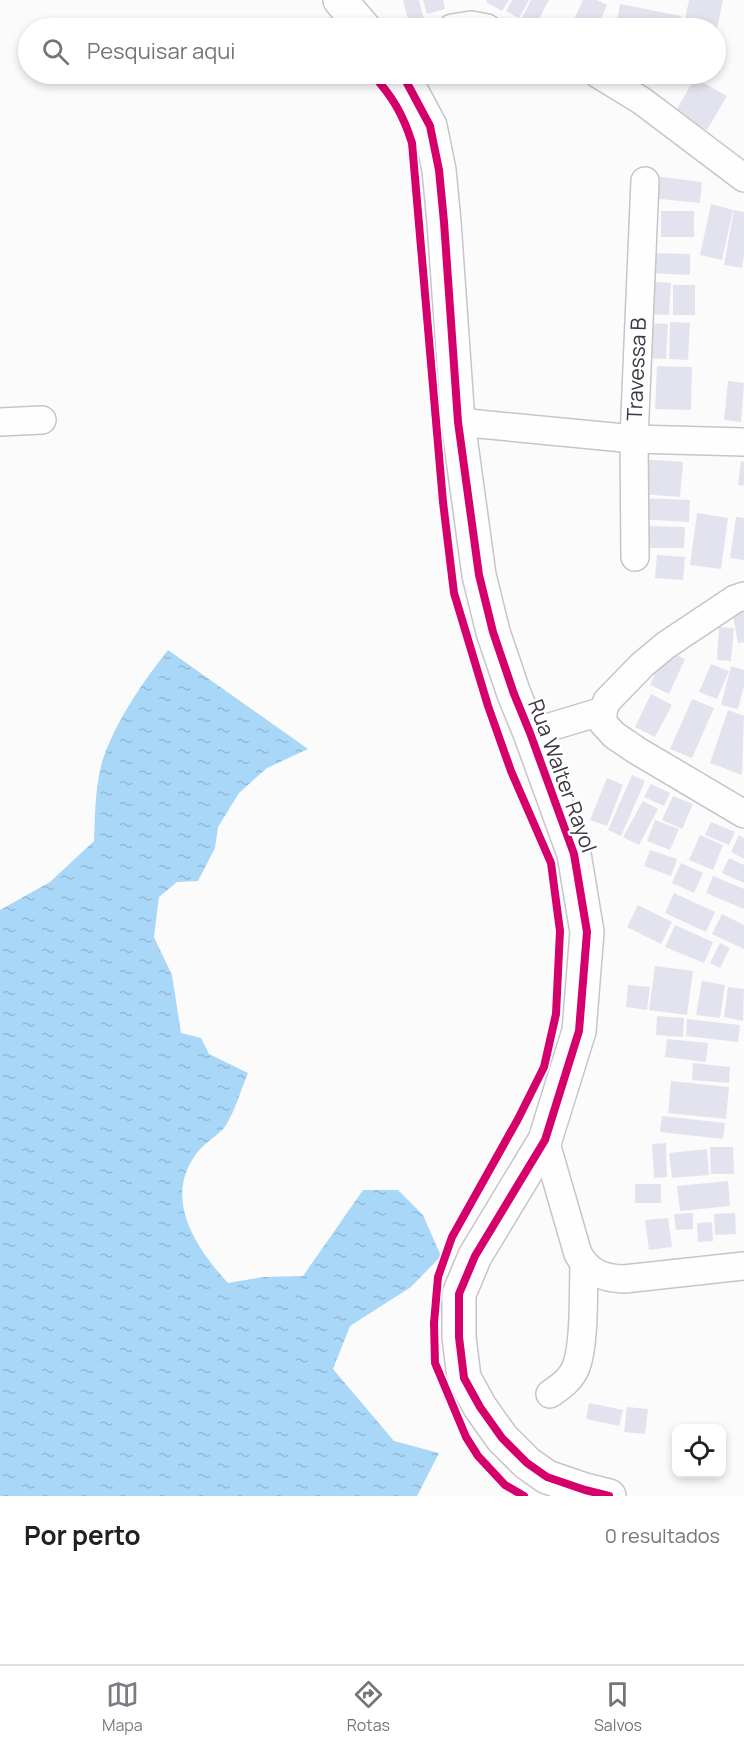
<!DOCTYPE html>
<html lang="pt">
<style>
:root{--surface:#fff;--page:#f6f6f6;--text:#202124;--muted:#757577;--line:#e0e0e0;--accent:#807b83}
body{margin:0;font-family:Manrope,sans-serif;background:var(--page);color:var(--text)}
.controls{position:absolute;right:18px;bottom:18px;display:grid;overflow:hidden;border-radius:12px;box-shadow:0 3px 9px #0003}
.controls button{width:54px;height:54px;display:grid;place-items:center;padding:0;border:0;border-bottom:2px solid var(--line);background:var(--surface);color:var(--text);font:30px sans-serif}
.list{margin:0;padding:0;list-style:none}
h2{display:flex;justify-content:space-between;align-items:center;height:78px;margin:0;padding:0 24px;font-size:26px}
h2 small{font-size:20px;font-weight:400;color:var(--muted)}
.icon{flex:none;width:33px;height:33px;fill:none;stroke:currentColor;stroke-width:2;stroke-linecap:round;stroke-linejoin:round}
.map{position:relative;flex:none;width:744px;height:1496px;overflow:hidden}
.search{position:absolute;background:var(--surface);box-shadow:0 3px 9px #0003;left:18px;right:18px;top:18px;height:66px;display:flex;align-items:center;gap:15px;box-sizing:border-box;padding:0 21px;border-radius:33px;color:var(--muted);font-size:22px}
.sheet{height:168px;background:var(--surface)}
nav{display:flex;justify-content:space-around;align-items:center;box-sizing:border-box;height:84px;border-top:2px solid var(--line);background:var(--surface);font-size:16px;color:var(--muted)}
nav a{display:grid;justify-items:center;gap:3px}
nav .on{color:var(--accent)}
.map>svg:first-child{display:block}
.water{fill:url(#water-ripples)}
.building{fill:#e3e3ef}
.lines{fill:none;stroke-linecap:round;stroke-linejoin:round}
.street-casing{stroke:#c7c4ca;stroke-width:30}
.secondary-casing{stroke:#c7c4ca;stroke-width:36}
.street{stroke:#fefefe;stroke-width:27}
.secondary{stroke:#fefefe;stroke-width:33}
.cycleway-casing{stroke:#fff;stroke-width:11}
.cycleway{stroke:#d6006c;stroke-width:8}
.labels{text-anchor:middle;stroke-width:4.5;stroke-linejoin:round;paint-order:stroke}
.street-label{font-size:21px;fill:#3d3642;stroke:#fff}
</style>
<div class="map">
<svg width="744" height="1496" viewBox="0 0 744 1496">
<defs>
<pattern id="water-ripples" width="26" height="14" patternUnits="userSpaceOnUse" patternTransform="scale(1.5)"><rect width="26" height="14" fill="#a9d7f8"/><path d="M2 4q2-2 4 0t4 0M15 11q2-2 4 0t4 0" fill="none" stroke="#92b9d6"/></pattern>
</defs>
<rect width="100%" height="100%" fill="#fbfbfb"/>
<path class="water" d="M168,650L308,749L267,768L239,793L218,827L215,848L198,881L177,882L159,897L154,937L172,975L181,1033L201,1038L209,1054L248,1073C242,1087 233,1117 224,1128C216,1137 204,1143 197,1153C162,1198 196,1248 228,1283L263,1277L303,1276L363,1190H398L423,1215L441,1256L411,1287L350,1326L333,1369L394,1441L439,1453L417,1496H0V910L50,882L94,841C95,815 95,788 102,762C115,722 142,683 168,650Z"/>
<path class="building" d="M403,0H419L424,19L409,23Z
M423,0H443L445,9L427,14Z
M487,0H509L502,11L486,2Z
M512,0H529L519,18L506,11Z
M531,0H549L534,28H523L518,26Z
M583,0H597L607,5L597,28H570Z
M689,0H723L717,28H683Z
M620,4L681,16L679,28H616Z
M695,78L727,96L707,130L675,112Z
M653,176L702,182L700,203L650,198Z
M711,204L733,210L722,260L700,255Z
M734,210L744,212V255L742,268L724,265Z
M661,211H694V237H661Z
M648,253L690,254V275L648,273Z
M647,281L671,283L669,315L645,314Z
M673,285H695V315H673Z
M670,322L690,323L688,360L669,359Z
M644,323L668,324L666,359L642,358Z
M657,366L692,367L691,410L655,409Z
M728,381L744,383L741,422L724,420Z
M642,459L683,462L680,497L640,494Z
M741,461L744,462V486L738,485Z
M640,498L690,500L689,522L639,519Z
M697,513L728,518L721,569L690,565Z
M736,517L744,518V560L730,558Z
M639,526L685,527L684,548H639Z
M657,555L685,557L683,580L655,578Z
M744,609V642L738,643L732,611Z
M719,627L734,628L731,661L717,660Z
M666,650L685,659L669,694L650,685Z
M711,664L729,671L717,699L699,692Z
M731,666L744,670V686L738,709L721,705Z
M651,694L672,705L655,737L635,727Z
M692,699L714,708L692,758L670,749Z
M728,710L744,716L742,775L710,763Z
M632,775L645,781L621,836L608,830Z
M607,778L623,785L607,826L590,820Z
M651,784L670,793L664,806L644,797Z
M673,796L693,804L682,829L662,820Z
M643,801L658,809L639,845L623,837Z
M655,820L679,829L670,850L647,841Z
M711,822L735,832L729,845L705,835Z
M700,835L723,845L713,870L689,860Z
M739,835L744,838V859L731,852Z
M650,850L677,859L671,876L644,866Z
M729,858L744,865V883L722,873Z
M681,863L703,873L694,893L672,883Z
M713,876L744,889V909L706,893Z
M674,893L715,912L706,932L665,913Z
M638,905L672,922L661,944L627,927Z
M722,914L744,925V949L712,934Z
M675,925L713,942L704,963L665,947Z
M720,943L730,948L720,968L710,963Z
M655,966L693,971L687,1015L649,1010Z
M702,981L725,985L720,1018L696,1015Z
M628,985L650,987L647,1010L626,1007Z
M728,987L744,989L743,1021L724,1017Z
M657,1016L684,1018L683,1037L656,1035Z
M687,1019L740,1025L738,1042L686,1036Z
M667,1039L708,1043L706,1062L665,1057Z
M693,1063L730,1067L729,1083L692,1080Z
M671,1081L729,1087L726,1119L668,1113Z
M662,1116L725,1123L723,1139L660,1132Z
M666,1143L667,1177L654,1178L652,1144Z
M710,1147H733L734,1174H711Z
M707,1149L709,1175L672,1178L669,1153Z
M728,1181L730,1206L680,1211L677,1186Z
M635,1184H661V1203H635Z
M693,1213V1229L676,1230L674,1214Z
M735,1213L736,1234L715,1235L714,1214Z
M668,1218L672,1247L649,1250L645,1220Z
M712,1222L713,1241L698,1242L697,1223Z
M589,1403L623,1410L619,1426L586,1419Z
M627,1407L648,1409L645,1434L624,1432Z"/>
<g class="lines">
<defs>
<g id="street">
<path d="M452,28L471,25L487,28"/>
<path d="M598,74L642,101L744,178"/>
<path d="M0,422L42,420"/>
<path d="M458,422L634,439L744,442"/>
<path id="s1" d="M635,557L634,439L645,181"/>
<path d="M744,596L735,599L666,645L642,665L607,701L603,711V723L614,735L636,750L744,814"/>
<path d="M530,733L603,711"/>
<path d="M545,1140L578,1254C589,1273 602,1278 624,1279L744,1266"/>
<path d="M550,1394C560,1387 571,1380 576,1367C585,1344 583,1292 584,1265"/>
</g>
<path id="secondary" d="M340,0L364,28
M400,74L407,83L430,126L439,170L444,222L458,422L479,575L493,632L514,694L530,733L574,854L587,932L579,1031L545,1140L475,1256L459,1294V1337L464,1378L480,1407L502,1438L527,1463L547,1477L585,1490L609,1496"/>
</defs>
<use href="#street" class="street-casing"/>
<use href="#secondary" class="secondary-casing"/>
<use href="#street" class="street"/>
<use href="#secondary" class="secondary"/>
<defs>
<path id="cycleway" d="M372,74C392,96 403,114 412,143L443,502L454,593L488,706L511,771L551,863L560,931L556,1014L544,1067L518,1119L452,1237L438,1277L434,1323L435,1363L466,1437L478,1456L505,1485L524,1496
M400,74L407,83L430,126L439,170L444,222L458,422L479,575L493,632L514,694L530,733L574,854L587,932L579,1031L545,1140L475,1256L459,1294V1337L464,1378L480,1407L502,1438L527,1463L547,1477L585,1490L609,1496"/>
</defs>
<use href="#cycleway" class="cycleway-casing"/>
<use href="#cycleway" class="cycleway"/>
</g>
<g class="labels">
<g class="street-label">
<text dy="7" stroke="none"><textPath href="#s1" startOffset="188">Travessa B</textPath></text>
<text transform="translate(562 776) rotate(70)" y="7">Rua Walter Rayol</text>
</g>
</g>
</svg>
<div class="controls">
<button><svg class="icon" aria-label="locate" viewBox="0 0 24 24"><circle cx="12" cy="12" r="6"/><path d="M12 2v4M12 18v4M2 12h4M18 12h4"/></svg></button>
</div>
<div class="search"><svg class="icon" aria-label="search" viewBox="0 0 24 24"><circle cx="10" cy="10" r="6"/><path d="M15 15l6 6"/></svg>Pesquisar aqui</div>
</div>
<section class="sheet">
<h2>Por perto<small>0 resultados</small></h2>
<ul class="list">
</ul>
</section>
<nav>
<a class="on"><svg class="icon" aria-label="map" viewBox="0 0 24 24"><path d="M3 6l6-2 6 2 6-2v14l-6 2-6-2-6 2zM9 4v14M15 6v14"/></svg>Mapa</a>
<a><svg class="icon" aria-label="directions" viewBox="0 0 24 24"><path d="M12 3l9 9-9 9-9-9zM9 14v-3h6M13 9l2 2-2 2"/></svg>Rotas</a>
<a><svg class="icon" aria-label="saved" viewBox="0 0 24 24"><path d="M7 4h10v16l-5-4-5 4z"/></svg>Salvos</a>
</nav>
